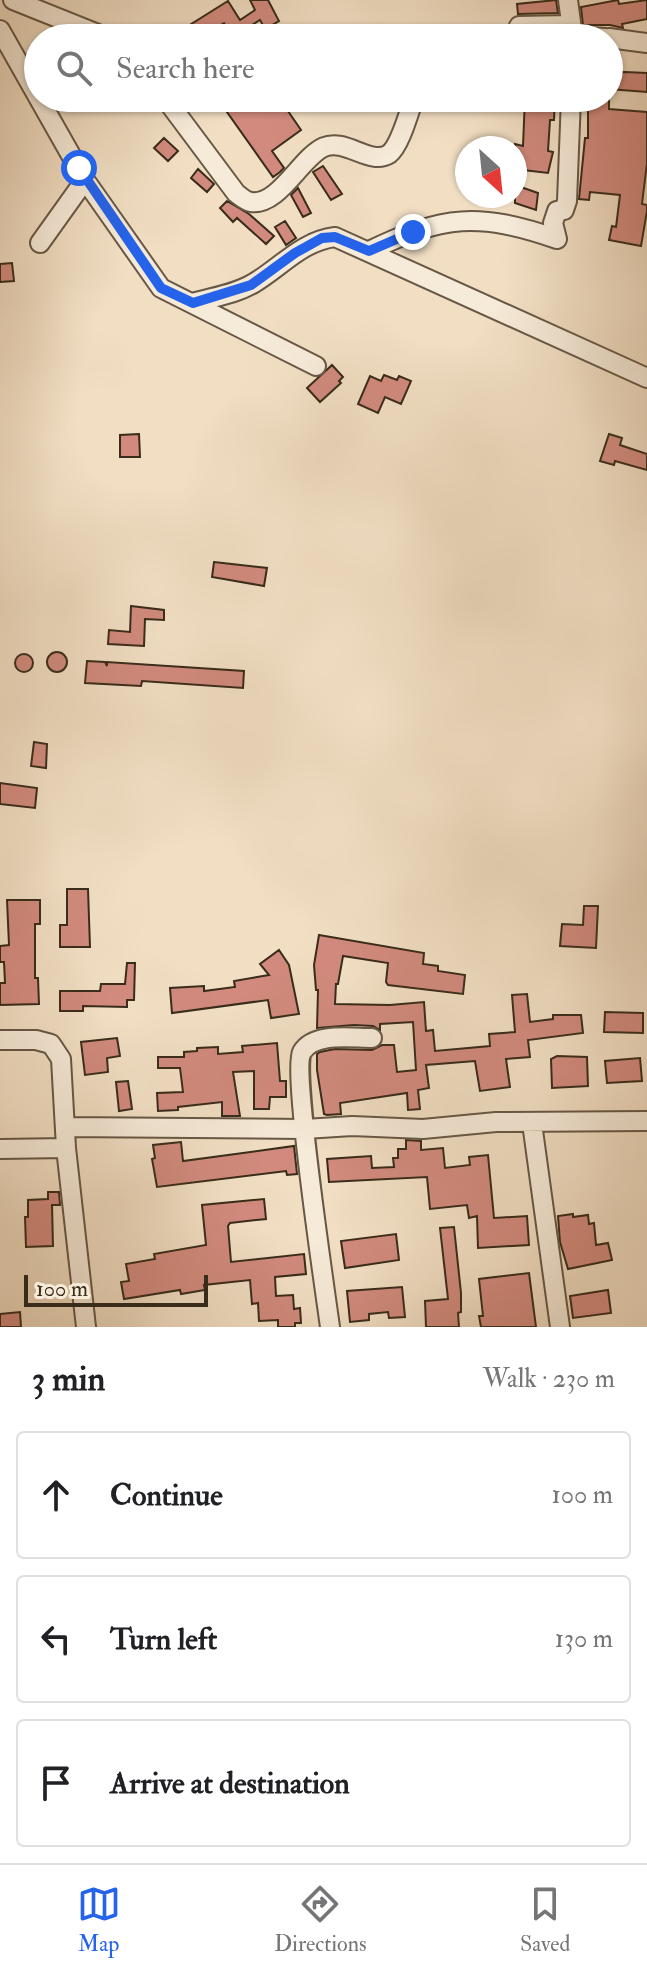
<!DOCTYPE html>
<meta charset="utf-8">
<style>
:root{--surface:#fff;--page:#f2f2f2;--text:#202124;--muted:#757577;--line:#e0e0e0;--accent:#2563eb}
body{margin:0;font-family:"IM FELL Double Pica",serif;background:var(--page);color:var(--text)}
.compass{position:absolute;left:455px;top:136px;width:72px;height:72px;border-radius:50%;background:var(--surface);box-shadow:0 2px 6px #0004;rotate:153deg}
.scale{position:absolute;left:24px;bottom:20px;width:184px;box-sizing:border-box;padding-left:8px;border:4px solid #392c1b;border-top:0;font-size:22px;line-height:28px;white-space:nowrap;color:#392c1b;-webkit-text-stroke:6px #f6ead8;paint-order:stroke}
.stop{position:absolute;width:24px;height:24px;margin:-18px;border:6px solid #2563eb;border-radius:50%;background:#fff}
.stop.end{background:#2563eb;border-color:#fff;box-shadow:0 2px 8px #0008}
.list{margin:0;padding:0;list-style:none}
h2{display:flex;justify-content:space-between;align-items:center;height:104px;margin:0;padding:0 32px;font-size:34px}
h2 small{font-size:26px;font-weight:400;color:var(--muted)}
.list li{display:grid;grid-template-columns:52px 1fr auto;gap:24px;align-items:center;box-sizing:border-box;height:128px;margin:0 16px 16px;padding:0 16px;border:2px solid var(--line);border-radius:8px}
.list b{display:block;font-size:30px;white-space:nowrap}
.list em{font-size:26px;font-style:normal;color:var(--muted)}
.icon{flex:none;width:44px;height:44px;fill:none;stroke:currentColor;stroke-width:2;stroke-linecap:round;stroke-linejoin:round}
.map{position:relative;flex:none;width:647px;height:1327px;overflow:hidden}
.search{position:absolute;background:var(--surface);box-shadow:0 2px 6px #0004;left:24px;right:24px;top:24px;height:88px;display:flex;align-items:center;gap:20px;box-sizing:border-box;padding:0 28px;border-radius:44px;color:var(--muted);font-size:30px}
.sheet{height:536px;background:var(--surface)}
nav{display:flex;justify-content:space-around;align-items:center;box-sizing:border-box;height:112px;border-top:2px solid var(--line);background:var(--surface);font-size:22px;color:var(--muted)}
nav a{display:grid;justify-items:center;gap:4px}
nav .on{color:var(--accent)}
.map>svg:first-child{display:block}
.building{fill:#d18a7d;stroke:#392c1b;stroke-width:2}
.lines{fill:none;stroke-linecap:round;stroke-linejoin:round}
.minor-casing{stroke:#675845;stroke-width:22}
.minor{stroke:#f6ead8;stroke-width:18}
.route{stroke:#2563eb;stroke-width:10}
</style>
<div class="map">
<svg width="647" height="1327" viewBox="0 0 647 1327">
<rect width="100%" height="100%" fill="#f1dec3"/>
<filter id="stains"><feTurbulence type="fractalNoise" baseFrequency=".0025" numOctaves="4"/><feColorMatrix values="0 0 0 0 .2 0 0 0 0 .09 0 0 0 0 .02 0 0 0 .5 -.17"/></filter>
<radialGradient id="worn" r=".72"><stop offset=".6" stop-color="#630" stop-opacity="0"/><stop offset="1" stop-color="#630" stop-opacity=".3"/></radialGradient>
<path class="building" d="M250,0H268L279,21L265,29L260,20L233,37L224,23L200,38H169L228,1L240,20L255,10Z
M556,0L558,13L518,14L517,4Z
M618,0L619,4L647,0V19L622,24L623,28L610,25H583L581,7Z
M625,72L647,73V92L609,89V73Z
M217,98H279L301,130L272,151L284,168L280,172L273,177Z
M525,98H555L554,120H550L548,151L553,152L548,173L515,169V144L523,146Z
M588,98H609V109L647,112V163L642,204L647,205V211L641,246L609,240L612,226L616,227L620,195L590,192L589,200L579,199L585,138H588Z
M164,138L178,151L168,161L154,148Z
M323,166L342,194L331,200L313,172Z
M198,169L214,184L207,192L191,178Z
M515,185L538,193L536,210L515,203Z
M298,188L311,213L303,217L291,195Z
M227,201L249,214L274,236L266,244L237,218L233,222L220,208Z
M285,221L296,238L286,245L275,227Z
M12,263L14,281L0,282V264Z
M332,365L343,377L339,381L341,383L320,402L307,388Z
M384,375L397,380L399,376L411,381L401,404L385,397L378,413L358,404L370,376L381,381Z
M139,434L140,457H120V435Z
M609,434L622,438L620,445L647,454V470L615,461L614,465L600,461Z
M214,562L267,568L264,586L212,577Z
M131,606L164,610V620L145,619L144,646L108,644L109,630L130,632Z
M47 662a10 10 0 1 1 20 0a10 10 0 1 1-20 0Z
M15 663a9 9 0 1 1 18 0a9 9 0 1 1-18 0Z
M87,661L105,662L107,666V662L244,671L243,688L142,681L141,686L85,683Z
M34,742L47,744L46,768L31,766Z
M0,783L37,788L35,808L0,804Z
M67,889H88L90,947H60V925H67Z
M7,900H40V924H35V978H38L39,1004L0,1005V983H5L4,962H0V946L9,945Z
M584,906H598L596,948L560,946L562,924L583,925Z
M319,935L424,953L423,964L438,966V971L465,975L463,994L388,985L386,982L388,963L343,956L338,984H336L335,1004L390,1005L424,1002L426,1031L433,1030L435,1051L490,1046L489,1034L515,1032L512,995L527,994L530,1022L553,1019V1015H581L583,1033L528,1040L530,1057L506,1059L510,1087L480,1091L475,1061L426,1065L429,1088L418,1090L420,1109L408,1110L407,1093L340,1103L341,1114L327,1115L324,1114L317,1070V1054L320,1052L335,1049L372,1050L382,1045H394L397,1072L416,1070L413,1022L380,1024V1030L373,1026L354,1025L317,1028L318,990H316L314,965Z
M279,950L289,965L299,1014L271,1018L268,1000L172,1013L170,988L204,986V991L235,987L234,981L269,975L260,964Z
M127,963H135L134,1000H127V1007L83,1006V1011H60V991H100L101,984H125Z
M605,1012L643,1013V1033L604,1032Z
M117,1038L120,1056L107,1058L108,1072L85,1075L81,1042Z
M277,1043L280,1081H286V1097H270L269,1109H254V1071L233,1072L240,1116H222V1102L178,1107V1110L158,1111L157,1093L183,1092L180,1068H158V1057H184V1052L197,1051V1048L218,1047V1054L243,1052L242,1046Z
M557,1056L587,1057L588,1086L552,1088L551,1059Z
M640,1058L642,1081L607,1083L605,1061Z
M128,1081L132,1109L119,1111L116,1082Z
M406,1140L421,1141V1150L443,1148L445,1168L470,1165L469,1157L488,1155L494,1218L527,1216L529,1245L478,1248L477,1216L469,1218L467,1205L430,1209L427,1177L329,1182L327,1159L371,1156L372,1168L394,1167L393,1158H398V1149H406Z
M181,1142L183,1161L294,1146L297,1174L287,1175L286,1171L157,1187L152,1159L155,1158L153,1145Z
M48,1192H59L60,1205H52L53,1246L26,1247L25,1217H28V1200L48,1199Z
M264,1199L266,1219L230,1223L228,1226L231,1262L304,1254L306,1274L275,1277L276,1296L293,1295L294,1309L300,1308L301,1323H295V1327H278V1320L259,1321L258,1303L252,1304L250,1280L204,1285L205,1290L181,1294L180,1290L124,1299L121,1282L129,1281L126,1264L155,1259L154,1254L206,1245L202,1205Z
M573,1214V1217L588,1215L589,1224L594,1223L596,1245L608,1243L612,1260L568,1269L560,1242L558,1216Z
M454,1227L461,1293V1312L458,1313L459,1327H426L425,1301L448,1299L440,1228Z
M396,1234L399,1260L345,1268L341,1241Z
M529,1273L536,1327H481L479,1316H483L479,1279Z
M402,1287L405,1317L389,1318L388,1312L369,1314V1320L350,1322L347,1291Z
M608,1290L611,1313L573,1318L570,1296Z
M20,1312L21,1327H0V1314Z"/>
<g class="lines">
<defs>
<path id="minor" d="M13,0L108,38
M568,0L573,37
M519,26L568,25L573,36L605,38
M0,30L85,180L161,288L316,366
M609,38L647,43
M165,98L236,193C240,196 245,201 251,202C279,206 301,157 324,147C346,138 370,166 389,154C400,146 409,112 414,98
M557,239L553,223L557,211L564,210L567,201L571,98
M40,243L85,180
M369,251C444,215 478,212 557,239
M193,303C213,297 236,294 254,283C281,267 302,241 335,237L647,378
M0,1040H36L51,1044L61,1059L66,1148L86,1327
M532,1123L560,1327
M66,1127L305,1129L352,1126L423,1129L496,1122L647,1121
M0,1149L66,1148
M330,1327C325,1291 292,1068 302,1052C314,1032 351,1038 372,1038"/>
</defs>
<use href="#minor" class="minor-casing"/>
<use href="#minor" class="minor"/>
</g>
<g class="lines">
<path class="route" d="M79,168L161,288L193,303L251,285L295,253L322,238L335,237L369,251L413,232"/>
</g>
<rect width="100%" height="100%" filter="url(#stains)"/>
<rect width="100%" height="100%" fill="url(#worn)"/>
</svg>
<svg class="compass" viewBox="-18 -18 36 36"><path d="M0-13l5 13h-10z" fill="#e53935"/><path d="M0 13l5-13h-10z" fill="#757577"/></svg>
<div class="scale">100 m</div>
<div class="stop" style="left:79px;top:168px"></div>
<div class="stop end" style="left:413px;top:232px"></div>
<div class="search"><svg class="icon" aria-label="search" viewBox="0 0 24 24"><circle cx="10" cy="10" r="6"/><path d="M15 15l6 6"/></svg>Search here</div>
</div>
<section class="sheet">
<h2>3 min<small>Walk · 230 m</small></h2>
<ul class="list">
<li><svg class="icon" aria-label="ahead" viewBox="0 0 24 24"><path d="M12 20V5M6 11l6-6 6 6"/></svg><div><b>Continue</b></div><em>100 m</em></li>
<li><svg class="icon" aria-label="left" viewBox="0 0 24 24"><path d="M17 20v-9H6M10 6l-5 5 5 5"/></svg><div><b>Turn left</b></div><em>130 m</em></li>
<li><svg class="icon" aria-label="arrive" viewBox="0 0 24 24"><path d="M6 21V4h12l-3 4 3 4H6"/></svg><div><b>Arrive at destination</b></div></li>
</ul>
</section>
<nav>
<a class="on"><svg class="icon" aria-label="map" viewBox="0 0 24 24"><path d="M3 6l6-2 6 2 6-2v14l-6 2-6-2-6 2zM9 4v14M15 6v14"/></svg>Map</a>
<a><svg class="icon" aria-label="directions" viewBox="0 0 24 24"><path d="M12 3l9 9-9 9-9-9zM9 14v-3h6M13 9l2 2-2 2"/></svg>Directions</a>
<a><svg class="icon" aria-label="saved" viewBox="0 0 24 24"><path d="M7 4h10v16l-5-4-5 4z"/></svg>Saved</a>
</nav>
